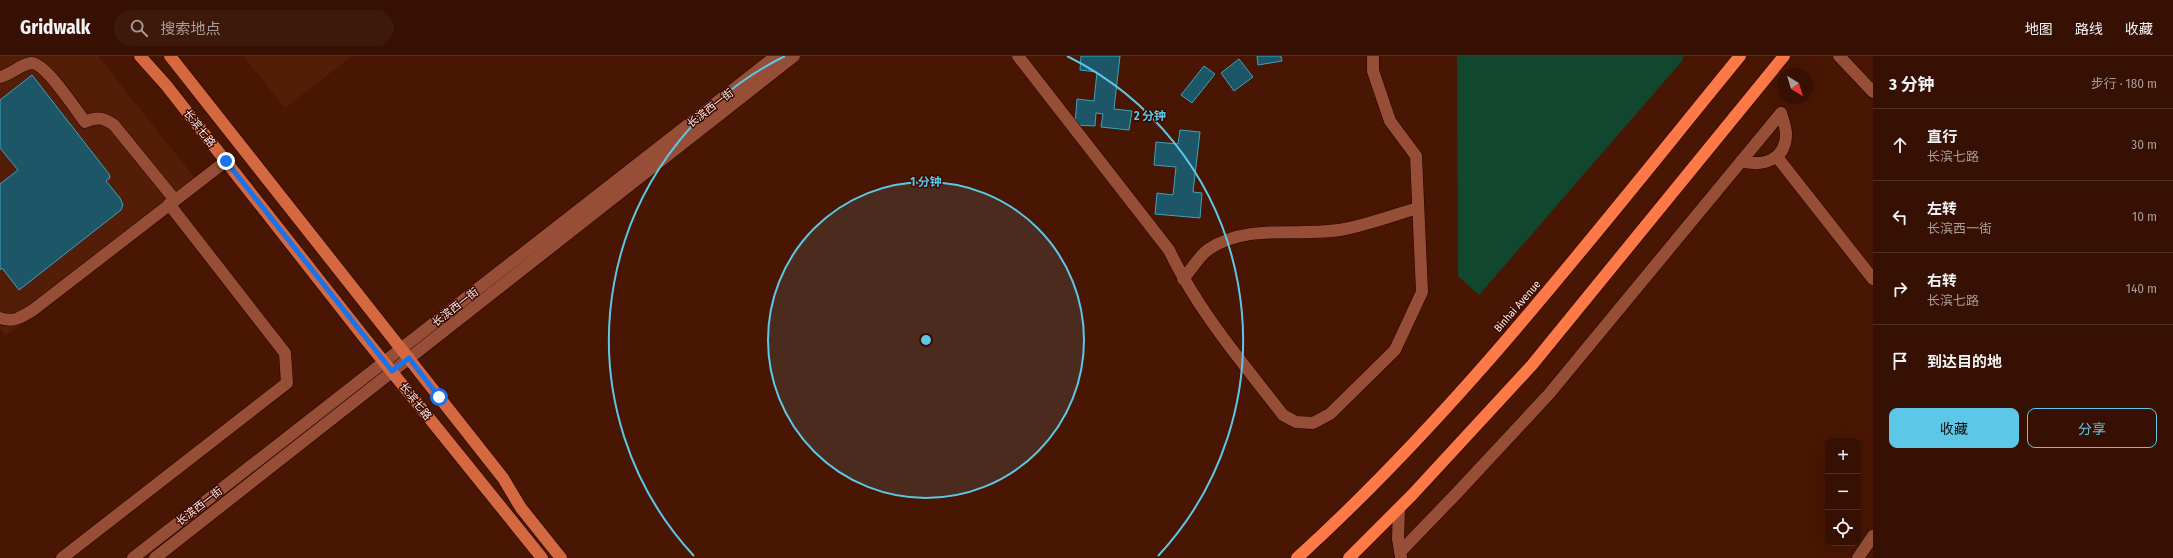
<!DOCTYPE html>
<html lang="zh">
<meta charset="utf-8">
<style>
:root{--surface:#361002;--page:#3d190c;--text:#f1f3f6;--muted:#aa9d99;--line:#503024;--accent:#5cc7e7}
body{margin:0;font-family:"Fira Sans Condensed","Noto Sans SC",sans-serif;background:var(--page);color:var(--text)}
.controls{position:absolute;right:12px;bottom:12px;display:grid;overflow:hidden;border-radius:8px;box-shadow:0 4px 16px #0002}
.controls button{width:36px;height:36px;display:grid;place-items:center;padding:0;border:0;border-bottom:1px solid var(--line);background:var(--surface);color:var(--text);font:20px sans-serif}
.compass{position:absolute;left:1777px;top:12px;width:36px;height:36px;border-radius:50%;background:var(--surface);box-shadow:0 4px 16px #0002;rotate:142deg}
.stop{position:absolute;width:12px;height:12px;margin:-9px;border:3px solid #1a73e8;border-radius:50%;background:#fff}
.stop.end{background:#1a73e8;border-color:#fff;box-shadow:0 1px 4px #0008}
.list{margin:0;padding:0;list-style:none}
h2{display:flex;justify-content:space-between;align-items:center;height:52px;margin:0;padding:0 16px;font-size:17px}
h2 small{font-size:13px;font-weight:400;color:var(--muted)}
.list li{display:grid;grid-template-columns:26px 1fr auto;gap:12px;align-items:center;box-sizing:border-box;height:72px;padding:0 16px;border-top:1px solid var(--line)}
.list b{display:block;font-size:15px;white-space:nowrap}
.list p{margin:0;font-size:13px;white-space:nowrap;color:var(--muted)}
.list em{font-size:13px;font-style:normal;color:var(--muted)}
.actions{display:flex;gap:8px;padding:12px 16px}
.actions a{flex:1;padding:9px 0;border:1px solid var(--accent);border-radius:8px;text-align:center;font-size:14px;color:var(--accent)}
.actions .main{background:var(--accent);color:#111}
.icon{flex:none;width:22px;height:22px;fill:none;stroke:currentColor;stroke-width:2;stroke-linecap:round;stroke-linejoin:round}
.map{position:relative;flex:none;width:1873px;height:502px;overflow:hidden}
header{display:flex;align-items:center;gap:24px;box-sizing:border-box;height:56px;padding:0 20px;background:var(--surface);border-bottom:1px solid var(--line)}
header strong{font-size:19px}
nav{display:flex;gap:22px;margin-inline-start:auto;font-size:14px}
.search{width:280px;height:36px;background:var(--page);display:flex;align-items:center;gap:10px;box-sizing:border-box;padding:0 14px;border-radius:22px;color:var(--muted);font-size:15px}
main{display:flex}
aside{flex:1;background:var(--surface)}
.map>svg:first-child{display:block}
.built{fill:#541d08}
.green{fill:#11472f}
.building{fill:#1d5666;stroke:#3ba3c0}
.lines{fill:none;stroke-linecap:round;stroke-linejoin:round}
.minor-casing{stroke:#260400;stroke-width:13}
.major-casing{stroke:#260400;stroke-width:13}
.highway-casing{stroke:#260400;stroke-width:13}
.minor{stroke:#964f36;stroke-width:12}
.major{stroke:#d46841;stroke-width:12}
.highway{stroke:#fd7948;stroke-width:12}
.route{stroke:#1a73e8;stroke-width:5}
.ring{fill:none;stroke:#5cc7e7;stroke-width:2}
.labels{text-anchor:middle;stroke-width:3;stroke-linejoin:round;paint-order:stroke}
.street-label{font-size:11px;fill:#feede7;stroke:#3c0a00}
.centre{fill:#5cc7e7;stroke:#3c0a00;stroke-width:2}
.ring-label{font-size:12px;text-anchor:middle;font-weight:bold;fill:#5cc7e7;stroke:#3c0a00;stroke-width:3;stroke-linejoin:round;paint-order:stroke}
</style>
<header>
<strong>Gridwalk</strong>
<div class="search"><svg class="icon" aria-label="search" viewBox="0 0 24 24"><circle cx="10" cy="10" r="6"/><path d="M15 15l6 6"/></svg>搜索地点</div>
<nav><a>地图</a><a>路线</a><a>收藏</a></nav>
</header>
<main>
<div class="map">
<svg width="1873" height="502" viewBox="0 0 1873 502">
<rect width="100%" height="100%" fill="#481602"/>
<path class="built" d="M0,0H98L198,126L6,280L0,273Z
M243,0H352L285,52Z"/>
<path class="green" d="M1457,0H1683L1682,5L1479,239L1458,220Z"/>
<path class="building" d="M1081,0H1120L1114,53L1132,55L1129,74L1101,71L1103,58L1096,57L1095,70L1075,69L1077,43L1094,45L1097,16L1080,14Z
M1257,0H1281L1282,5L1258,9Z
M1239,3L1253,21L1234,35L1221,17Z
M1204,10L1215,18L1192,47L1181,39Z
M32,19L109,118L110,122L106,125L120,142L123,149L121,154L19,234L2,212L0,214V128L18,114L0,92V44Z
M1180,74L1200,76L1193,136L1202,137L1200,162L1155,158L1157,137L1173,139L1176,111L1154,109L1156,86L1178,88Z"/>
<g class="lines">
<defs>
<path id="minor" d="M1018,0L1169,194C1198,255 1242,306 1283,359L1296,366L1313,367L1330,358L1395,294L1422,236L1416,100L1390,65L1373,15V0
M1839,0L1873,36
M0,21C12,18 19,9 31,7C45,6 76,54 85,66C97,60 104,62 114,69L175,144
M1777,101L1873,223
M1741,105C1763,111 1786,104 1786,78C1786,71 1783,64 1781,57
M1183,223C1191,214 1199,200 1209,193C1250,166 1300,182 1345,173C1370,168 1394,159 1418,152
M0,262C13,267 22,261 33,254L226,105
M1399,453L1398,483L1401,501
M1400,496L1456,438L1549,338L1781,57
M62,502L287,327L285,297L169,148
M133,502L776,0
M155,502L794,0
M1858,502L1873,480"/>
<path id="major" d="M140,0L166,29L363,280L542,502
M170,0L503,422L521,452L561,502"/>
<path id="highway" d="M1297,502C1462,352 1599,172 1740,0
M1349,502L1412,439L1532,309L1784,0"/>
</defs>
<use href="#minor" class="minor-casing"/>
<use href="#major" class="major-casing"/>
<use href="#highway" class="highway-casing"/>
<use href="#minor" class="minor"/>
<use href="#major" class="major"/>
<use href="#highway" class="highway"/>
</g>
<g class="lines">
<path class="route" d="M226,105L392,315L409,302L439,341"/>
</g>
<circle cx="926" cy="284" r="158" fill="#5cc7e7" fill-opacity=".12"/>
<g class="ring">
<circle cx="926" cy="284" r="158"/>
<path d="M694 500A317 317 0 0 1 785 0M1067 0A317 317 0 0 1 1158 500"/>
</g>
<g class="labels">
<g class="street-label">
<text transform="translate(710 52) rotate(-38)" y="4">长滨西一街</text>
<text transform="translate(200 72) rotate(52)" y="4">长滨七路</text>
<text transform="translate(1517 250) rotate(-49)" y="4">Binhai Avenue</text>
<text transform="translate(455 251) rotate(-38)" y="4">长滨西一街</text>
<text transform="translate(416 345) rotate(52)" y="4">长滨七路</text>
<text transform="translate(199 450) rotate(-38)" y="4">长滨西一街</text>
</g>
</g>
<circle cx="926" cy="284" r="6" class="centre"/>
<g class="ring-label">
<text x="1150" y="64">2 分钟</text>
<text x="926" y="130">1 分钟</text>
</g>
</svg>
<div class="controls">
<button>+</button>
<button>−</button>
<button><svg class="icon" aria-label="locate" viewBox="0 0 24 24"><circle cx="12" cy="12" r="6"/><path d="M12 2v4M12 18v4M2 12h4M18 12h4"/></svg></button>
</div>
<svg class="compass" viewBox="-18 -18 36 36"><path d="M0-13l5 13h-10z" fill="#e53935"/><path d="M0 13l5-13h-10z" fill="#aa9d99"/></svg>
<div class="stop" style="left:439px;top:341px"></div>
<div class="stop end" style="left:226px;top:105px"></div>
</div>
<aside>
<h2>3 分钟<small>步行 · 180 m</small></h2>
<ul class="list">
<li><svg class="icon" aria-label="ahead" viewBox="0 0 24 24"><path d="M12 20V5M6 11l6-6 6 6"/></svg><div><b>直行</b><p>长滨七路</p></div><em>30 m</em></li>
<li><svg class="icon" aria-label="left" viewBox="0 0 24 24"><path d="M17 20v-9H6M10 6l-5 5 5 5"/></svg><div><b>左转</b><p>长滨西一街</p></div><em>10 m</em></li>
<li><svg class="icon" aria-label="right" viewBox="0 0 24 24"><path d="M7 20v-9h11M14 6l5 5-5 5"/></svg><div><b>右转</b><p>长滨七路</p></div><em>140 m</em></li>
<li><svg class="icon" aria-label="arrive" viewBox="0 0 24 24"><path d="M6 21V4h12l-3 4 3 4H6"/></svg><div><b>到达目的地</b></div></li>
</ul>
<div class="actions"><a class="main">收藏</a><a>分享</a></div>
</aside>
</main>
